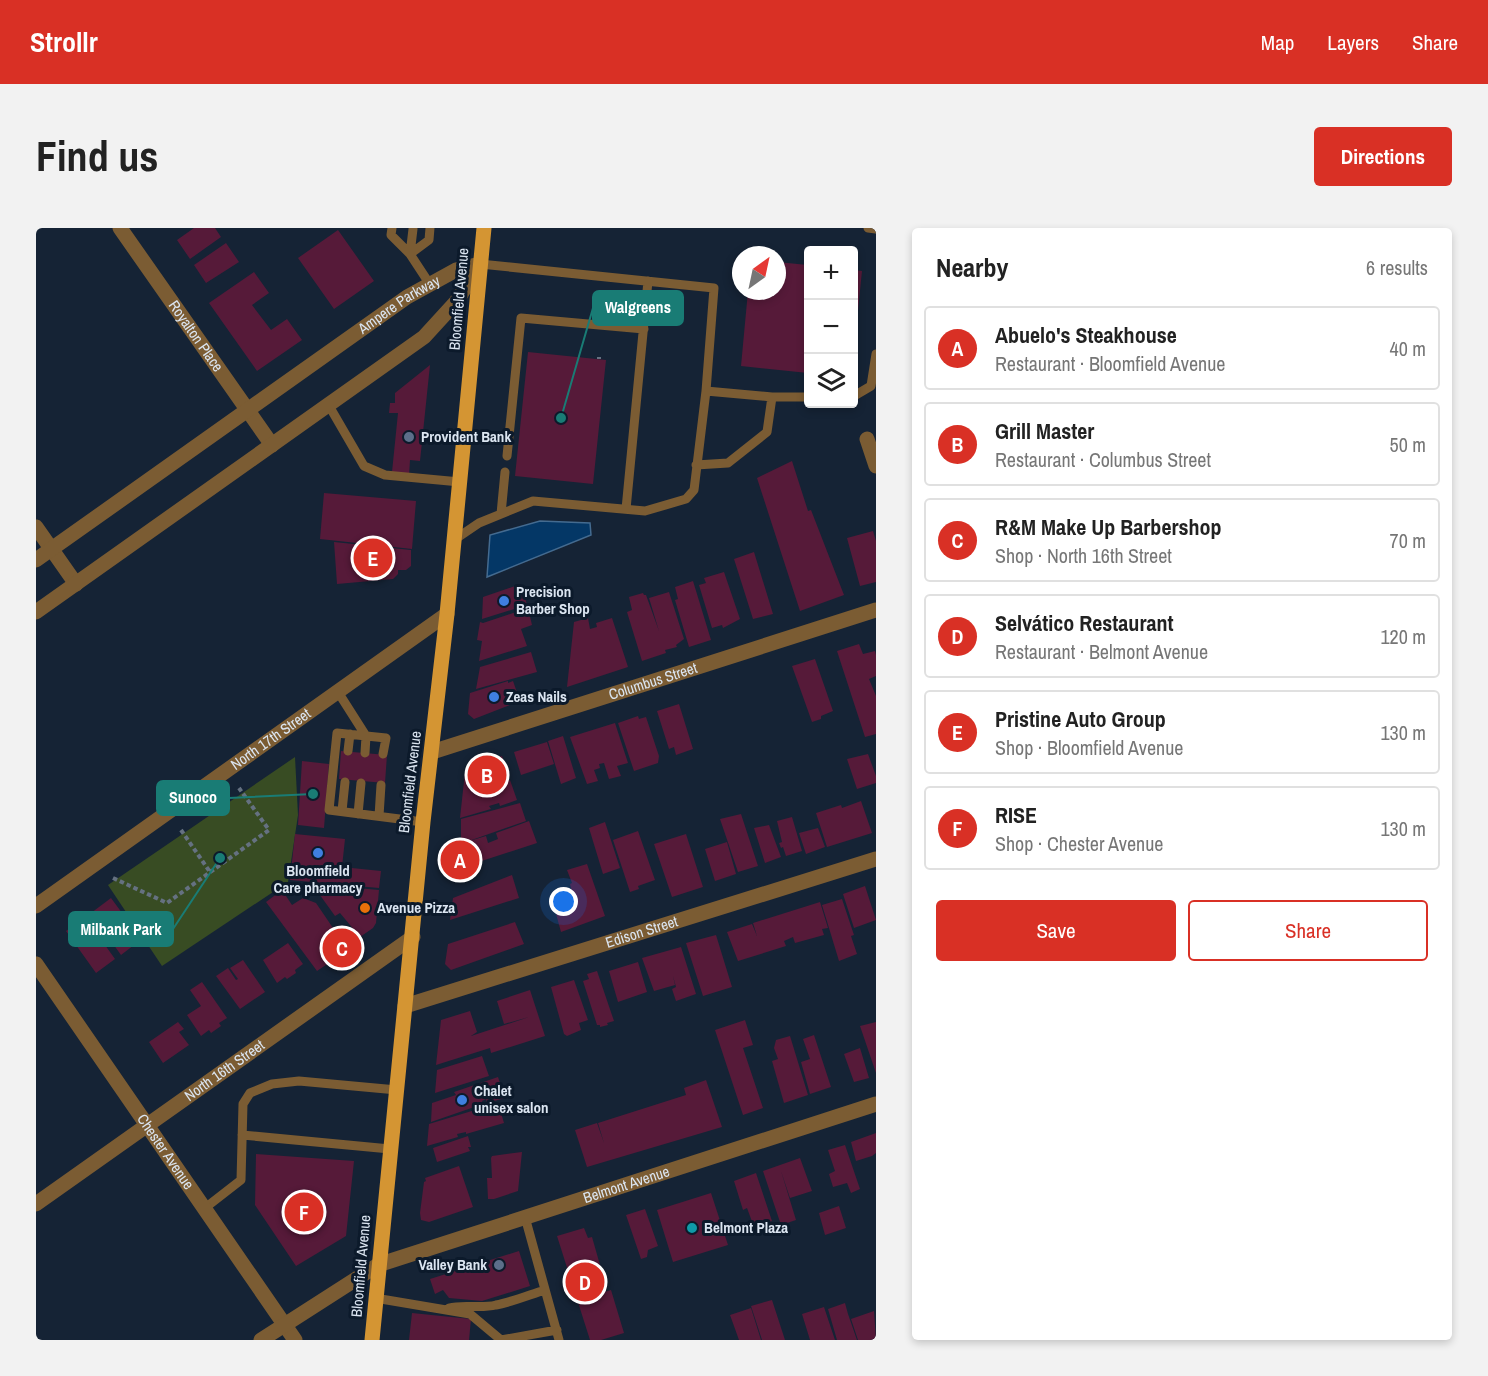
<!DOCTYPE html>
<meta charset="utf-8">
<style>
:root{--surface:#fff;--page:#f2f2f2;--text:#222;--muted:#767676;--line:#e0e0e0;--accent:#d93025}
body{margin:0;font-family:"Archivo Narrow",sans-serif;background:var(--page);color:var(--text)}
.controls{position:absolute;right:18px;top:18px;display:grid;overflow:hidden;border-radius:6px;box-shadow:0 3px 9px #0003}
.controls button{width:54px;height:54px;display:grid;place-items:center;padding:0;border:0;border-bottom:2px solid var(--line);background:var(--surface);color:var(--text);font:30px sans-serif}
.compass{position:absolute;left:696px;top:18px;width:54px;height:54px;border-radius:50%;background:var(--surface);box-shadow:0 3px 9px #0003;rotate:33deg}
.you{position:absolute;left:528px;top:674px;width:21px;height:21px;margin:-15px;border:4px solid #fff;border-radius:50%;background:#1a73e8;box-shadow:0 0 0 9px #1a73e833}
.badge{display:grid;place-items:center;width:39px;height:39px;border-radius:50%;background:var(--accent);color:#fff;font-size:20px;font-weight:700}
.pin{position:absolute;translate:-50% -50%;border:3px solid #fff;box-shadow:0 2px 6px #0006}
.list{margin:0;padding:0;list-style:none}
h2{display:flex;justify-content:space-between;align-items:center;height:78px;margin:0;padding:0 24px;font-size:26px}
h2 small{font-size:20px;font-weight:400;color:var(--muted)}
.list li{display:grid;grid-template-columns:39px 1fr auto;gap:18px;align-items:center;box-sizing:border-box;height:84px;margin:0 12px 12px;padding:0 12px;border:2px solid var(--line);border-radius:6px}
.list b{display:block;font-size:22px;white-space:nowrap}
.list p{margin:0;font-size:20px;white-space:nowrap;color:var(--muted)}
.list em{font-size:20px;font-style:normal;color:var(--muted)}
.actions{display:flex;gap:12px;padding:18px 24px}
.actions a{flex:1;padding:14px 0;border:2px solid var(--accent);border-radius:6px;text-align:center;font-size:21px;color:var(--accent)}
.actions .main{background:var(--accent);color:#fff}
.icon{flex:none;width:33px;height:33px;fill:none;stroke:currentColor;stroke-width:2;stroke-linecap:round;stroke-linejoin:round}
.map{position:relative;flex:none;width:840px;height:1112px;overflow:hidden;border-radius:6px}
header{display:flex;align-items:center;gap:36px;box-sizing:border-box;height:84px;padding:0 30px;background:var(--accent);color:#fff}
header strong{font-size:28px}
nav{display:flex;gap:33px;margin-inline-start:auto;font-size:21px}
.intro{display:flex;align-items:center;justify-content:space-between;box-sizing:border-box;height:144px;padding:0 36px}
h1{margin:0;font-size:42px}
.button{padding:15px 27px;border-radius:6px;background:var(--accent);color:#fff;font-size:21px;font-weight:700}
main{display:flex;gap:36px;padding:0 36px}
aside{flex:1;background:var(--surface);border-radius:6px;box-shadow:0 3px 9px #0003}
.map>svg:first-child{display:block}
.green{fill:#384c23}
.water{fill:#043766;stroke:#446b90;stroke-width:1.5}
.building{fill:#561a39}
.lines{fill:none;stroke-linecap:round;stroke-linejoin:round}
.path{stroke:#657181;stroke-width:4;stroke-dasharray:4.5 3;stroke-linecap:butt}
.service{stroke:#7b5c33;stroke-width:9}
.minor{stroke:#7b5c33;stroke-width:15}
.tertiary{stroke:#7b5c33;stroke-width:15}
.primary{stroke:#d49533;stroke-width:15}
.service-dot{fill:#5c6f8a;stroke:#0c1a2b;stroke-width:2}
.shop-dot{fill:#3f7fe0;stroke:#0c1a2b;stroke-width:2}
.food-dot{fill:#e8710a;stroke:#0c1a2b;stroke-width:2}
.culture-dot{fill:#0f9aa8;stroke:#0c1a2b;stroke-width:2}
.labels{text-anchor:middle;stroke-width:6;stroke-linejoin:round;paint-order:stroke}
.street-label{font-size:15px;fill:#dbe5f1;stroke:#0c1a2b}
.poi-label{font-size:15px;font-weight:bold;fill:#dbe5f1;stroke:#0c1a2b;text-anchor:start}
.leader{fill:none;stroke:#197c75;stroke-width:2}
.callout-dot{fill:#197c75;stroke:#0c1a2b;stroke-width:2}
.callout{fill:#197c75;stroke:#197c75;stroke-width:2}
.callout-label{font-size:16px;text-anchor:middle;font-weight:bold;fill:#fff}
</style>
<header>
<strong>Strollr</strong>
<nav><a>Map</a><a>Layers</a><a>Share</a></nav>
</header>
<div class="intro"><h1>Find us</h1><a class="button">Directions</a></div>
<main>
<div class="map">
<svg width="840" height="1112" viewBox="0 0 840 1112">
<rect width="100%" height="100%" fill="#152335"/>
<path class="green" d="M259,529L262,587L252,654L126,738L72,657Z"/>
<path class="water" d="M504,293L554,295L555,307L451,349L454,307Z"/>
<path class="building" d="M158,0H179L185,9L154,31L141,12Z
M302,2L338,53L298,81L262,30Z
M190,15L203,34L170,55L158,37Z
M741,34L772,37V145L705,138L712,63H741Z
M818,42L826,43L819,112H818Z
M218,44L233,65L216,77L235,102L251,91L266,112L221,143L173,75Z
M492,124L570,132L557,256L479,248Z
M394,137L384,233L374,232L373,248L356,244L362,185H353L354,175H359V165Z
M756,233L772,283L775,282L808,367L764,383L721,250Z
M288,265L380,273L376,321L284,311Z
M837,303L840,313V354L824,358L811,310Z
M298,314L375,322V338L370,342H362V346L357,351L301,356Z
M718,324L737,386L717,391L698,331Z
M688,344L704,391L687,400L686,397L676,400L663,357L670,355L668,350Z
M657,353L675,412L653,419L639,372L642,371L639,359Z
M485,356L491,377L446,391L447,369Z
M633,364L648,411L640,417L641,419L629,422L630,425L606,433L591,384L596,382L593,369L607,365L608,367H610L623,403L613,370Z
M492,380L496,397L485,401L491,418L443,433L446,413L441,412L444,394L447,395Z
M552,390L554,401L561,399L560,395L576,390L592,439L531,459L538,394Z
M823,416L827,426L839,423L840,427V448L833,451L840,468V506L829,509L801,423Z
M495,424L501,444L440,461L444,439Z
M779,431L797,483L785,488V491L776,494L756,438Z
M472,453V455L477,453L484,473L438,491L432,486L434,465Z
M643,476L657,521L640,527L638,519L633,521L621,483Z
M602,488L603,491L610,489L623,528L622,535L598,543L582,495Z
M579,495L592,535L581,538L585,548L573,551L568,535L563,536L564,540L558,542L562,553L551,556L534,509Z
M527,508L540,550L525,556L512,513Z
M511,514L518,536L485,547L478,524Z
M305,523L351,527L349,555L303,551Z
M832,526L840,548V555L821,561L811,531Z
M466,528L473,550L438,562L451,558L452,561L474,552L481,572L464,578L463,575L453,578L455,581L424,590L429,544L435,537Z
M266,533L293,536L288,600L262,597Z
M825,573L836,605L791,619L780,585L805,577L806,580Z
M484,575L490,593L430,614L450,608L452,615L462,611L460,605L493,593L501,615L421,641L422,623H425V591Z
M705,586L722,638L702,644L684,591Z
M756,589L766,623L750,628L747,619L745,620L743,615L746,614L741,593Z
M569,594L584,640L567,646L553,600Z
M733,597L745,629L729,635L718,600Z
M782,600L789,619L770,626L763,605Z
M602,603L619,652L602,658L603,661L594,664L577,612Z
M259,606L309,611L306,639L345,643L343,660L254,652Z
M650,606L667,659L636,669L618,616Z
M691,614L700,646L679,653L669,621Z
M551,636L569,688L525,704L516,671L536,664L534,656L536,655L531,642Z
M476,647L483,670L414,692L417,670Z
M276,656L343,662L340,695L337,700L324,709L304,685L299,688Z
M829,658L840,692L818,700L807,666Z
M246,662L256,677L267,670L280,675L312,722L281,743L230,674Z
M75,670L100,704L96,708L102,714L85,727L55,685Z
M806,671L818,707L815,708L821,726L803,733L786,677Z
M784,674L792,700L786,701L788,707L759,715L757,709L748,713L750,718L702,733L691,704L716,696L721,708L717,695Z
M49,689L79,731L60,745L30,703Z
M479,694L488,716L415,742L409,736L412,716Z
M680,707L696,759L667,768L650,715Z
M252,715L267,736L259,742L260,745L251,751L249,749L241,755L227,732Z
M645,719L660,766L640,773L636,761L640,759L637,748L639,757L618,763L606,730Z
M207,732L229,764L204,781L180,748L192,740L200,752L202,751L194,740Z
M602,734L611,764L582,774L573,743Z
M561,743L578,793L571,795L572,797L564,799V797H561L547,753L553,751L551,746Z
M538,752L552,792L543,795L545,802L531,808L528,806L515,759Z
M166,754L191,790L183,795L185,798L175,805L173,802L165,808L151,787L165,778L154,762Z
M494,762L509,808L455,825L454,820L400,837L405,792L434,783L441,804L435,808L493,789L468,796L461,773Z
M709,792L717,817L707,820L727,880L707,887L679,802Z
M142,794L148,801L143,804L153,817L127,835L113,814Z
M840,794V845L824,798Z
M778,807L795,859L774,866L765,834L774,831L767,811Z
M754,808L772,867L748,875L736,833L742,831L738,820L740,812Z
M824,820L833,850L818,854L808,826Z
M446,828L453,848L399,865L401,842Z
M462,849L469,870L451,875L450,871L446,873L447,876L395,894L396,875L420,867L418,864Z
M670,852L686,899L551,939L539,902L561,895L568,915L562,895L650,867L648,860Z
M462,875L468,895L430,906V904L421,906L422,909L391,918L393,896Z
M840,905V925L836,928L820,933L815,914Z
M432,908L435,919H432L434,923L401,934L397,920Z
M809,917L824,961L815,965L811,955L797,959L793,946L799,943L792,922Z
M486,924L482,963L458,971H452L451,950H456L455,930L456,928Z
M220,926L318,933L310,1008L260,1038L219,977Z
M764,930L776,963L754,970L745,943L760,992L745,997L727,943Z
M423,938L437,979L393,994L385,992L384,985L388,954L390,953L389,950Z
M720,945L736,993L718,999L711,980L707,982L698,953Z
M675,965L692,1017L637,1034L621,982Z
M803,978L810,1000L789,1007L783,985Z
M609,981L622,1018L612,1022L611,1029L605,1031L590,987Z
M548,1000L552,1010L556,1009L566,1044L558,1046L565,1065L575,1062L588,1105L565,1112H554L521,1008Z
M483,1023L494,1058L446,1073L413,1070L407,1062L399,1066L394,1051Z
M736,1072L749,1112H726L715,1078Z
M809,1075L812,1086L821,1112H801L792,1081Z
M788,1079L799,1112H774L766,1086Z
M715,1080L725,1112H703L694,1087Z
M838,1083L840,1112H822L815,1091Z
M376,1085L435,1091L433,1112H373Z"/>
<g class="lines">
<path class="path" d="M563,131V129
M145,602L174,644
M77,650L131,675L233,602L203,560"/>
<path class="service" d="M356,0L355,7L374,26L393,55
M832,0L840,1
M374,26L393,12L394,0
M374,26L377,1
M670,163L736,169H772
M818,168L835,158L840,126
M292,176L328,238L349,247L424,254
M471,228L485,90L608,101
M660,237L692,235L731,204L736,169
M590,281L612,53
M465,286L469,244
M418,312L443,295L497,273L609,283L650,271L658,262L670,163L678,60L444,36
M302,464L330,508L329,525
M312,523L314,506
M347,526L350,510L301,505L293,582L387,594
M306,583L309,554
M322,586L325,555
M343,588L345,557
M206,907L354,921
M169,980L205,952L207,876L214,865L236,856L263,853L361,862
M489,989L523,1112
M339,1070L434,1086L465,1112
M413,1080C428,1076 444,1081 460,1077C476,1074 493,1067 509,1062
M465,1112L521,1102"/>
<g class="minor">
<path id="s1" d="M84,0L236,217"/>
<path d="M831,211L840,238"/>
<path d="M0,299L40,356"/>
<path id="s2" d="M396,524L840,382"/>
<path id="s3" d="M0,678L411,386"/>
<path id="s4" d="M0,736L259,1112"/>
<path id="s5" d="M369,778L840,631"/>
<path id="s6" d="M0,976L377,709"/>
<path d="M225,1112L342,1037"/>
</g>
<g class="tertiary">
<path id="s7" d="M0,332L371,69L420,42L444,36"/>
<path d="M0,384L388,109L420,74L444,36"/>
<path id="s8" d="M342,1037L840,876"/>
</g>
<path class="primary" d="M336,1112L387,594L411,386L448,0"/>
</g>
<g class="service-dot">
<circle cx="373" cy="209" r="6"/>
<circle cx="463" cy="1037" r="6"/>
</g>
<g class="shop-dot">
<circle cx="468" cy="373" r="6"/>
<circle cx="458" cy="469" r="6"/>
<circle cx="282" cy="625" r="6"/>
<circle cx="426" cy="872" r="6"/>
</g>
<circle class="food-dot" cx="329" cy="680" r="6"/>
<circle class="culture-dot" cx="656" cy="1000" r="6"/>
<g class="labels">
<g class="street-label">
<text transform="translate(423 71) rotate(-85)" y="5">Bloomfield Avenue</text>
<text dy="5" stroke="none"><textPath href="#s7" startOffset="444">Ampere Parkway</textPath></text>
<text dy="5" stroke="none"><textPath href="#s1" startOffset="132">Royalton Place</textPath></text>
<text dy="5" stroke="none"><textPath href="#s2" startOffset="232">Columbus Street</textPath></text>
<text dy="5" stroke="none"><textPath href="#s3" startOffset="288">North 17th Street</textPath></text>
<text transform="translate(374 554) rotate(-83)" y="5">Bloomfield Avenue</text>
<text dy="5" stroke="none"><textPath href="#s5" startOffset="248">Edison Street</textPath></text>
<text dy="5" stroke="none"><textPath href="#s6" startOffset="231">North 16th Street</textPath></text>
<text dy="5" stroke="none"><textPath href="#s4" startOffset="228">Chester Avenue</textPath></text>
<text dy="5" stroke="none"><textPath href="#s8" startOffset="261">Belmont Avenue</textPath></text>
<text transform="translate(325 1038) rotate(-85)" y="5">Bloomfield Avenue</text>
</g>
<g class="poi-label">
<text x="385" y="214">Provident Bank</text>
<text x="480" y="369">Precision<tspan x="480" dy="17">Barber Shop</tspan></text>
<text x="470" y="474">Zeas Nails</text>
<text x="282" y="648" text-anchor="middle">Bloomfield<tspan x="282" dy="17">Care pharmacy</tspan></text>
<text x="341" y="685">Avenue Pizza</text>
<text x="438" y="868">Chalet<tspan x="438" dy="17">unisex salon</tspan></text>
<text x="668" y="1005">Belmont Plaza</text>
<text x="451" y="1042" text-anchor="end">Valley Bank</text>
</g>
</g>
<path class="leader" d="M525 190L557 80M277 566L193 570M184 630L137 701"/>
<g class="callout-dot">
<circle cx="525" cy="190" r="6"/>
<circle cx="277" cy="566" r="6"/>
<circle cx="184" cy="630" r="6"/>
</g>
<g class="callout">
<rect x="557" y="63" width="90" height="34" rx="6"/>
<rect x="121" y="553" width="72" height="34" rx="6"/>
<rect x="33" y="684" width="104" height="34" rx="6"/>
</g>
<g class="callout-label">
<text x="602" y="85">Walgreens</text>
<text x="157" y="575">Sunoco</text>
<text x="85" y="707">Milbank Park</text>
</g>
</svg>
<div class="controls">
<button>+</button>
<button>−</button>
<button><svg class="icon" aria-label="layers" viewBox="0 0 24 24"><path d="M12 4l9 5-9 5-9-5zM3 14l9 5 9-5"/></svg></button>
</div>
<svg class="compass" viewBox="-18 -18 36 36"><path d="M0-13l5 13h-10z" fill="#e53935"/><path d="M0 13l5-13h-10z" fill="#767676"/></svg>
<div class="you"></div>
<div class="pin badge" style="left:424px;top:632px">A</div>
<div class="pin badge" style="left:451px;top:547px">B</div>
<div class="pin badge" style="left:306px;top:720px">C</div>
<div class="pin badge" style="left:549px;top:1054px">D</div>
<div class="pin badge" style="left:337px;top:330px">E</div>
<div class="pin badge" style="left:268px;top:984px">F</div>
</div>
<aside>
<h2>Nearby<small>6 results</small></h2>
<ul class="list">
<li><span class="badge">A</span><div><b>Abuelo's Steakhouse</b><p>Restaurant · Bloomfield Avenue</p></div><em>40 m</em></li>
<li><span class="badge">B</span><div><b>Grill Master</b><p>Restaurant · Columbus Street</p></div><em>50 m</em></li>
<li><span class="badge">C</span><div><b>R&amp;M Make Up Barbershop</b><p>Shop · North 16th Street</p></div><em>70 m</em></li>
<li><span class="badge">D</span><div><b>Selvático Restaurant</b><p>Restaurant · Belmont Avenue</p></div><em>120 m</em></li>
<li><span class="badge">E</span><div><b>Pristine Auto Group</b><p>Shop · Bloomfield Avenue</p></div><em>130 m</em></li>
<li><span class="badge">F</span><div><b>RISE</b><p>Shop · Chester Avenue</p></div><em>130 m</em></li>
</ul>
<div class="actions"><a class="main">Save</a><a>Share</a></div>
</aside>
</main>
